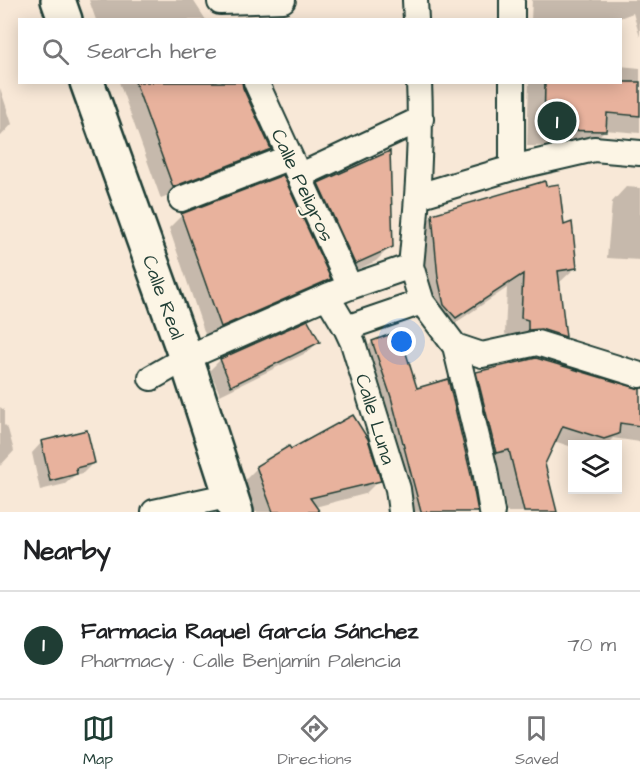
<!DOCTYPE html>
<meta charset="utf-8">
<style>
:root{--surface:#fff;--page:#f2f2f2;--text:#202124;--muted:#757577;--line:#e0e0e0;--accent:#1f3d34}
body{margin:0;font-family:"Architects Daughter",sans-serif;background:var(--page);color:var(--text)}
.controls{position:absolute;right:18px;bottom:18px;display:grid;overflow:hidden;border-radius:0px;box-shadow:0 3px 15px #0003}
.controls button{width:54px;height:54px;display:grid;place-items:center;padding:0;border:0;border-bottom:2px solid var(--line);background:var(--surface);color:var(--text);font:30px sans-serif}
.you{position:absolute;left:402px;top:342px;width:21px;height:21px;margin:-15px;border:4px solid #fff;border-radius:50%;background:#1a73e8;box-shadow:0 0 0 9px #1a73e833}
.badge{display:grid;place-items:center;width:39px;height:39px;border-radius:50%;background:var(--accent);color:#fff;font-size:20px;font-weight:700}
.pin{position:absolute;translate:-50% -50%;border:3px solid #fff;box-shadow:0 2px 6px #0006}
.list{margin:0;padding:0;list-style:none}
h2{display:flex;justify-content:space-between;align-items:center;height:78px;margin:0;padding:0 24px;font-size:26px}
h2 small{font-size:20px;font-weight:400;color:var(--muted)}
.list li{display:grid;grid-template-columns:39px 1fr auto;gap:18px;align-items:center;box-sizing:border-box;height:108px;padding:0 24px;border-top:2px solid var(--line)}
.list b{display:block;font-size:22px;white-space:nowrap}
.list p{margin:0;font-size:20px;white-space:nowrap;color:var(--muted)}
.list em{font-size:20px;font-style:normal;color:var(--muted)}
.icon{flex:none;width:33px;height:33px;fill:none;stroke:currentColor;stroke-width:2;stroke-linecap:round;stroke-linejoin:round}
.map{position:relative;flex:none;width:640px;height:512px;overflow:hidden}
.search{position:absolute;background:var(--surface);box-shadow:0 3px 15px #0003;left:18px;right:18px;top:18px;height:66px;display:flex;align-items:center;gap:15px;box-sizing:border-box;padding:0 21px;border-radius:0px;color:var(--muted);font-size:22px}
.sheet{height:186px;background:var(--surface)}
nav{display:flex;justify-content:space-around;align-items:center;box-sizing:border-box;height:84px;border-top:2px solid var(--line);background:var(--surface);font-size:16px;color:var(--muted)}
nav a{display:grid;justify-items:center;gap:3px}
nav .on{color:var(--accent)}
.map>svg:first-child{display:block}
.shadow{fill:#0003}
.building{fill:#e8b29d;stroke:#1f3d34;stroke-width:1.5}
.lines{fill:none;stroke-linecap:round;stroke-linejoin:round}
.street-casing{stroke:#1f3d34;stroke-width:28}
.secondary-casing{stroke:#1f3d34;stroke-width:38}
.street{stroke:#fcf5e5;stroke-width:24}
.secondary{stroke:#fcf5e5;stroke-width:33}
.labels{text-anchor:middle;stroke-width:4.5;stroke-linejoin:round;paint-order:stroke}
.street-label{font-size:20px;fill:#1f3d34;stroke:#fcf5e5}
</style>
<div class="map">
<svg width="640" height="512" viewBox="0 0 640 512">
<rect width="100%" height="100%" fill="#f8e8d7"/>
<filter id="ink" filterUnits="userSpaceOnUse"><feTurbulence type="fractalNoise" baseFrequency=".0167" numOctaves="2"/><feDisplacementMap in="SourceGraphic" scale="12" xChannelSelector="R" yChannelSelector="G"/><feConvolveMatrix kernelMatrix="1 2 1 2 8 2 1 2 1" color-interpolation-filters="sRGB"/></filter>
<g filter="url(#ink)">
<path class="shadow" d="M89,0H193L206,20H96Z
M532,0H640V37L633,13L614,20H531Z
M620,66L640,68V133L605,130L588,147L527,146L529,82H620Z
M119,82H241L242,88L269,149L257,161L161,199Z
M0,88L12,124L0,137Z
M319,184L391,246L376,261L341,277L304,199Z
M626,187L640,188V260L607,258L612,202Z
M182,215L329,279L315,292L207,340L169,228Z
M432,216L563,227L576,267L558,284L565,337L549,353L512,346V336L505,334L507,288L439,334L416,232Z
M308,322L318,342L308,352L220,395L210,370L220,360Z
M398,333L416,390L470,475L476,512H404L358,356L372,342Z
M477,373L640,390V442L613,438L606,445H572V447L554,441L544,464L555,512H501L506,507L495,462L463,387Z
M0,407L4,410V425L8,429L14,451L0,466Z
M42,442L93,463L83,473L75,475L65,484L40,490L32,453Z
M257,468L379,480L365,494L315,507L318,512H254L243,482Z"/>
<path class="building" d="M135,82H242L243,88L271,149L173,187Z
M545,82H640V116L607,113L606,131L544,130Z
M390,151L393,247L355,264L318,183Z
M283,175L331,279L221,327L181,214Z
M545,181L546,186L559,184L564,225L572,222L577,268L558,271L566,337L541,329L528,330V320L521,318L523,274L456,318L444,305L438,278L432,214Z
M308,320L320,342L231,386L220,359Z
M399,331L417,388L448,379L471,475L478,512H421L391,397L372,341Z
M536,358L640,389V426L620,423L619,434L604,439L563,426L545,464L557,512H524L509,450L496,453L476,372Z
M353,415L368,439L381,481L310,498L320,512H273L256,466L289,446L291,449Z
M87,430L95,463L76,468L77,474L50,481L41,441Z"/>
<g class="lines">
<defs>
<path id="street" d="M415,0L416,20
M512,0V20
M220,2L283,0
M256,82L350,287
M512,82V168
M299,176L421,119
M418,196L512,168L594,149L640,153
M181,199L290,157
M411,266C417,205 422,144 419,82
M422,302L455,346L482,355L537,343L640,375
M346,328L422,302L411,266L350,287L327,296L346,328L353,343L398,489L401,512
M455,346L485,470L492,512
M151,378L186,358L327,296
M154,512L231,495"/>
<path id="secondary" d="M58,0L65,20
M87,82L186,358L236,512"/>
</defs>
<use href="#street" class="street-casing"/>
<use href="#secondary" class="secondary-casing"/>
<use href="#street" class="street"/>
<use href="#secondary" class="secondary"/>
</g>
</g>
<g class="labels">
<g class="street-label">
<text transform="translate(303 185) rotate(65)" y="7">Calle Peligros</text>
<text transform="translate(164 297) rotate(70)" y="7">Calle Real</text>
<text transform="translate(376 419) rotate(73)" y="7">Calle Luna</text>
</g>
</g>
</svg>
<div class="controls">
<button><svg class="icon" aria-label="layers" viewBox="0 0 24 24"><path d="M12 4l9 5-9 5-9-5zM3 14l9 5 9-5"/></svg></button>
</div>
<div class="you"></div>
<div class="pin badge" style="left:557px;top:121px">1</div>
<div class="search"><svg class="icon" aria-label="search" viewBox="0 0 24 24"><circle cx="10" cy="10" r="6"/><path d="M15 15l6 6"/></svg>Search here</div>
</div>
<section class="sheet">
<h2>Nearby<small></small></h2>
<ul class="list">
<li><span class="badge">1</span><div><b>Farmacia Raquel García Sánchez</b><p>Pharmacy · Calle Benjamín Palencia</p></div><em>70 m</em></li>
</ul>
</section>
<nav>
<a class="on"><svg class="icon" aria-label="map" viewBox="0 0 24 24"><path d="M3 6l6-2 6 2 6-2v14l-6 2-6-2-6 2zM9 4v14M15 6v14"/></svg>Map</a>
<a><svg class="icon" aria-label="directions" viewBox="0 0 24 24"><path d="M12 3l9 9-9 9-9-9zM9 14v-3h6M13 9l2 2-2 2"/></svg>Directions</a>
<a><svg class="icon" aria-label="saved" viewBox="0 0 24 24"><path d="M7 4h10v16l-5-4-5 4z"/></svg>Saved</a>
</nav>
